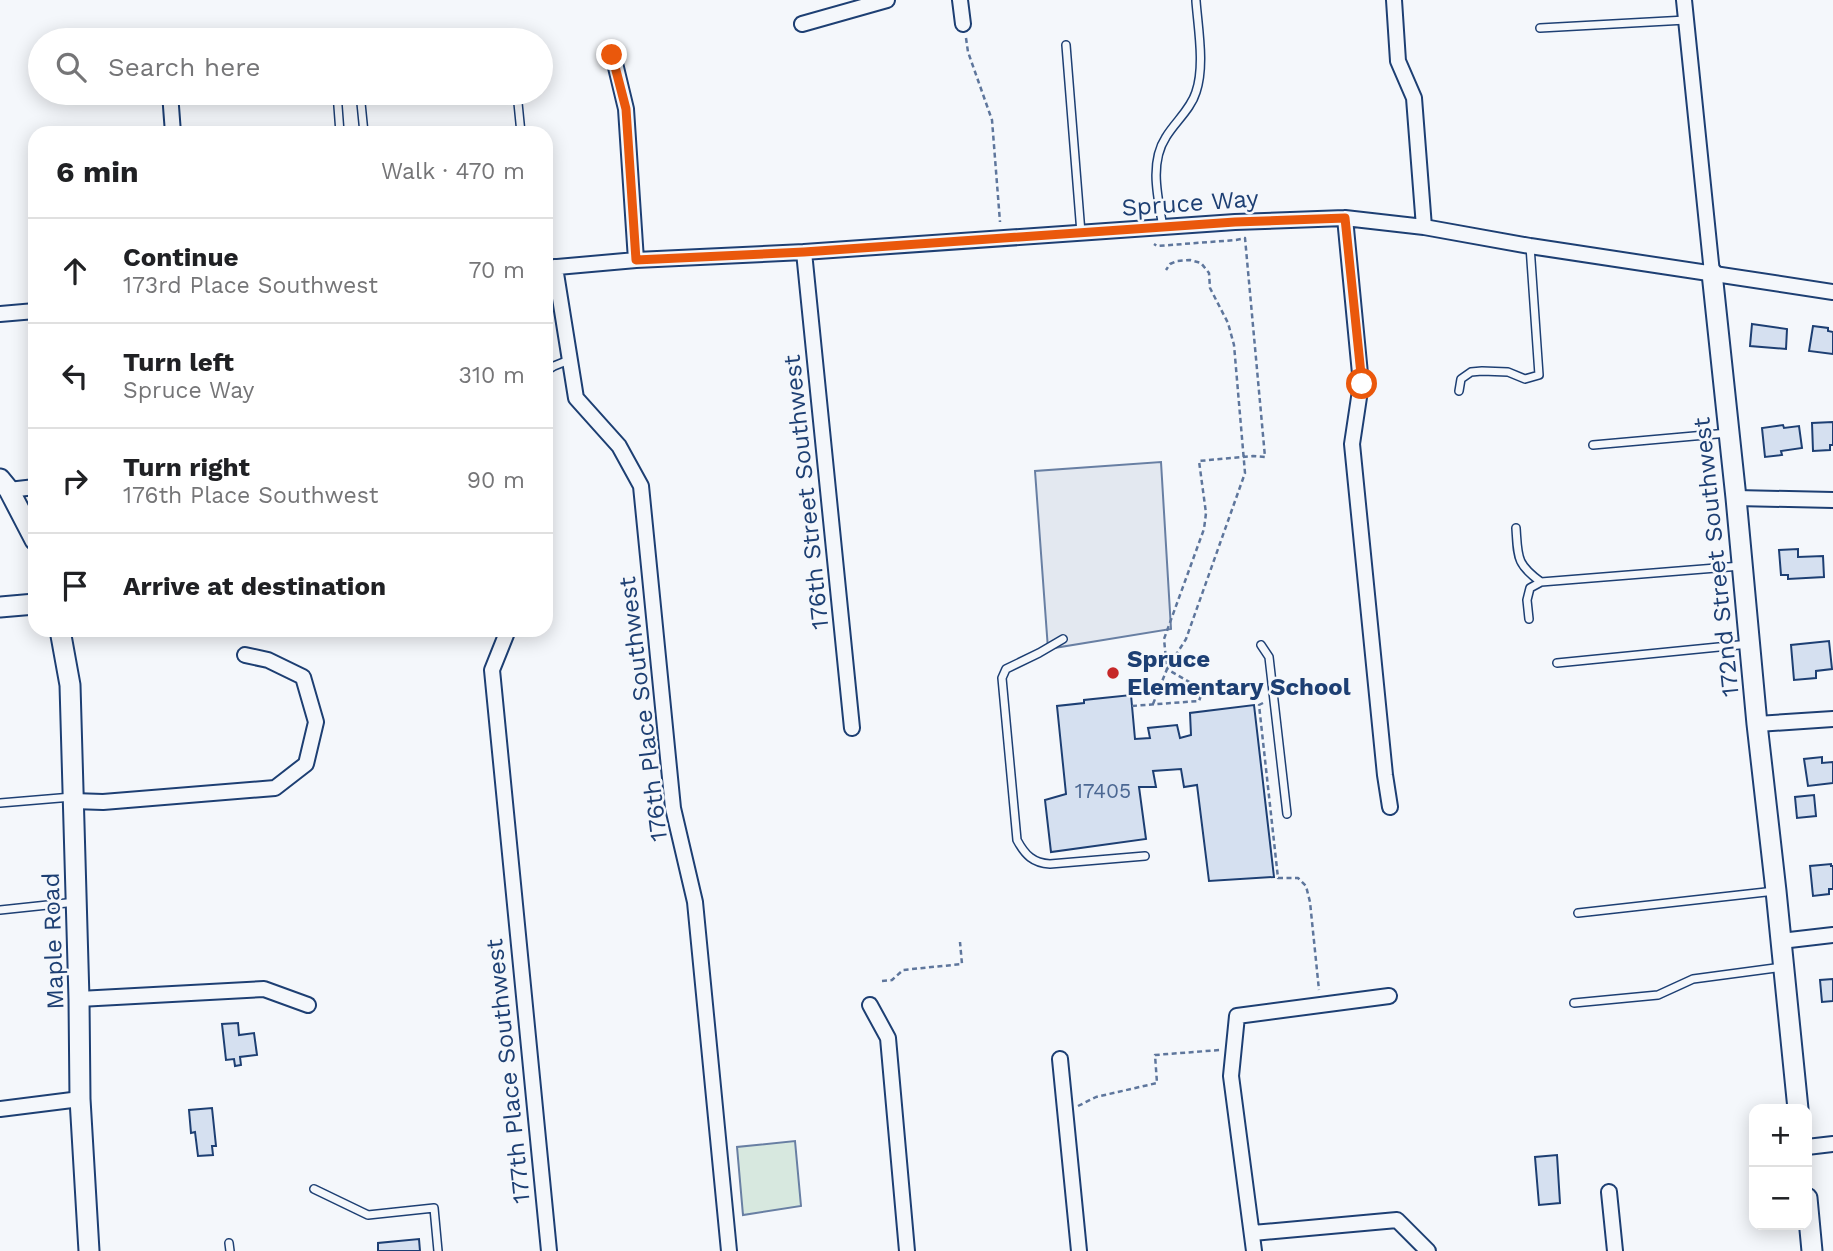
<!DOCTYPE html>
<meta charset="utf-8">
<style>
:root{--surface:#fff;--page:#f6f6f6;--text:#202124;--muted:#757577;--line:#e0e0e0}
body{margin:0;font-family:"Work Sans",sans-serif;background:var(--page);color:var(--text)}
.controls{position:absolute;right:21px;bottom:21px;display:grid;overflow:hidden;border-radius:14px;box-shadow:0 4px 18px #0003}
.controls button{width:63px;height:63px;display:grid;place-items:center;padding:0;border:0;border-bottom:2px solid var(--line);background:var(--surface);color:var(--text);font:35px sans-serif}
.stop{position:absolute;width:21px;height:21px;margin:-16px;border:5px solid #ea580c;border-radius:50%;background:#fff}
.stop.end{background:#ea580c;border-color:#fff;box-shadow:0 2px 7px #0008}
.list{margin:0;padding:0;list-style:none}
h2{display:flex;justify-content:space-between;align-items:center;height:91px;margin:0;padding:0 28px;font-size:30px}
h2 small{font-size:23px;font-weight:400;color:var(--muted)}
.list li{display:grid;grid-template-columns:46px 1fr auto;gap:21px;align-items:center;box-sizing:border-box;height:105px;padding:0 28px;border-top:2px solid var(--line)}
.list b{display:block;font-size:26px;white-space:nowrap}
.list p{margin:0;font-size:23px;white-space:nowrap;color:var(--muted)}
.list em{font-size:23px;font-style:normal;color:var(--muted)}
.icon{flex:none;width:38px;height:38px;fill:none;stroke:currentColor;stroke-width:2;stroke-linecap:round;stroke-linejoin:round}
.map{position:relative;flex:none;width:1833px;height:1251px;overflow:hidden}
.search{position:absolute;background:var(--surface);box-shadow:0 4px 18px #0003;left:28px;top:28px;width:525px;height:77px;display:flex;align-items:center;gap:18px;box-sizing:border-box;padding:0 24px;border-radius:38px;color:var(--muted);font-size:26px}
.panel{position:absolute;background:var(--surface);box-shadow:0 4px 18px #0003;left:28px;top:126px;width:525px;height:511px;border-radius:21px}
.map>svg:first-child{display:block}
.green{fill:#d7e8df;stroke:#687fa3;stroke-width:2}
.parking{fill:#e3e8f0;stroke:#687fa3;stroke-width:2}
.building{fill:#d5e0f0;stroke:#1d3f73;stroke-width:2}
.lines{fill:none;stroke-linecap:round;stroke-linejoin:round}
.lane-casing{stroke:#1d3f73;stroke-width:10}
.street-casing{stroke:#1d3f73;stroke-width:18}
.secondary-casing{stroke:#1d3f73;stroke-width:23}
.path{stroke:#5e769c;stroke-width:2.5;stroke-dasharray:5 3.5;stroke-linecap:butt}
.lane{stroke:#f4f7fb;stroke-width:7}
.street{stroke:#f4f7fb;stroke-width:14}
.secondary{stroke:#f4f7fb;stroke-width:19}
.route{stroke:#ea580c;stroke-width:9}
.poi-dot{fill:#c62828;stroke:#f4f7fb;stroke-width:2.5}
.labels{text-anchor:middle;stroke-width:5;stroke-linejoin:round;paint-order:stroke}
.number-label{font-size:21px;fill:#4b6792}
.street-label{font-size:24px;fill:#1d3f73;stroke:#f4f7fb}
.poi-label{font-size:24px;font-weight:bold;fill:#1d3f73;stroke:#f4f7fb;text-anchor:start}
</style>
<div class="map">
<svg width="1833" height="1251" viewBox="0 0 1833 1251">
<rect width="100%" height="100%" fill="#f4f7fb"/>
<path class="green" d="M795,1141L801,1206L743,1215L737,1147Z"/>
<path class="parking" d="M1161,462L1171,629L1048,649L1035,471Z"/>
<path class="building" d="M1752,324L1787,329L1786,349L1750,346Z
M1813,326L1828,328V331L1833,332V354L1809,351Z
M1833,422V445H1830V450L1813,451L1812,423Z
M1783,425L1784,428L1799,426L1802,448L1781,451L1782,455L1765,457L1762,428Z
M1798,549V557L1823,556L1824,577L1788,579V575H1781L1779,550Z
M1829,641L1832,669L1816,671V678L1794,680L1791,645Z
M1131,695L1135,739L1150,738L1148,728L1177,725L1180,738L1191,735L1190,713L1254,705L1274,877L1209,881L1197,785L1184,787L1181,769L1153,771L1156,787H1139L1146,839L1051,852L1045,800L1066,794L1057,706L1084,703V700Z
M1822,757V763L1833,762V783L1808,786L1804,759Z
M1814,795L1816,816L1797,818L1795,797Z
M1831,864V866H1833V889H1829V894L1813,896L1810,866Z
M1833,979V1001L1822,1002L1820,980Z
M238,1023L239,1035L254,1033L257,1055L240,1057L241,1065L235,1066L234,1059L226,1060L222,1024Z
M212,1108L216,1146H212L213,1155L198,1156L195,1132L191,1133L189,1110Z
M1557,1155L1560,1203L1539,1205L1535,1157Z
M419,1239L420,1251H378V1243Z"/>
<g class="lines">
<defs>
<path id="lane" d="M1540,28L1686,20
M1066,45L1081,233
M337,93L340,133
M360,93L364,133
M517,93L521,133
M1163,227C1158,198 1149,163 1166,137C1175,122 1191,109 1196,92C1205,66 1198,28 1196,1
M546,371L554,366L569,360
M1459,391L1461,379L1471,372L1482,371L1508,372L1525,379L1539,375L1530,246
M1593,445L1728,433
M1516,528C1518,557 1516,564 1541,582L1741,566
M1529,619L1527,600L1530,588L1541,582
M1063,639L1039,653L1006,669L1002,678L1017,840C1025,855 1033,863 1050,864L1145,856
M1261,645L1269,657L1287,814
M1557,663L1749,644
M0,803L72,797
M0,910L76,902
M1578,913L1775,891
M1574,1003L1658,995L1693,979L1783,967
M314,1189L368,1215L434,1208L438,1251
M229,1243L230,1251"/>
<path id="street" d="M960,0L963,24
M1394,0L1398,61L1414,98L1424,227
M1684,0L1712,273
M802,24L887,0
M613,55L626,109L636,260
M170,93L173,133
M1345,218L1361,384L1352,444L1385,775L1390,807
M804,252L852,728
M555,267L576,398L619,446L641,486L673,808L695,902L729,1251
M546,268L636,260L804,252L1235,222L1345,218L1424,227L1530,246L1833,292
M0,314L35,311
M9,490L35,487
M1736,498L1833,500
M508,630L492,670L549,1251
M1757,724L1833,719
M73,801L103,802L275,788L306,764L316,722L303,677L268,660L245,655
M1781,941L1833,935
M79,999L264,989L308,1005
M870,1005L888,1038L907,1251
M1060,1059L1079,1251
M0,1109L80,1099
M1807,1147L1833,1144
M1609,1192L1615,1251
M1253,1233L1397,1220L1428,1251
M1254,1251L1231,1076L1237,1016L1389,996"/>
<path id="secondary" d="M1712,273L1736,498L1757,724L1776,891L1798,1109
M0,479L9,490L35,540
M0,607L35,604
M60,630L70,685L79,999L80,1099L89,1251
M1807,1198L1812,1251"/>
</defs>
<use href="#lane" class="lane-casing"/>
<use href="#street" class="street-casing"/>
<use href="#secondary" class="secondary-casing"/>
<path class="path" d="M966,38L968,52L992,120L1000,222
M1263,703L1259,705L1278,878H1298L1306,886L1310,902L1319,990
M1153,704L1167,669L1164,639L1204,529L1206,513L1199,461L1253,456L1265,457L1245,238L1236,240L1157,246L1154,244
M1132,706L1199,701L1203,690L1167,669L1186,639L1245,473L1234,345L1228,323L1210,288L1209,273L1201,263L1190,260L1177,261L1170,264L1166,270
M882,981L892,980L903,970L962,964L960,942
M1078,1106L1096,1097L1157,1083L1155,1055L1220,1050"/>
<use href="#lane" class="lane"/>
<use href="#street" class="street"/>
<use href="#secondary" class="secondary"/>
</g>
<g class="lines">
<path class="route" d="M612,55L626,109L636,260L804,252L1235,222L1345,218L1362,384"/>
</g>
<circle class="poi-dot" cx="1113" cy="673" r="7"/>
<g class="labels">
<g class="number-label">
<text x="1103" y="798">17405</text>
</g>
<g class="street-label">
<text transform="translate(1190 203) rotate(-4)" y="8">Spruce Way</text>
<text transform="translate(806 492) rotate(-96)" y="8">176th Street Southwest</text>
<text transform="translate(1716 557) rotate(-96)" y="8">172nd Street Southwest</text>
<text transform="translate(643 709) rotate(-97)" y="8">176th Place Southwest</text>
<text transform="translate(53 941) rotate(-92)" y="8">Maple Road</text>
<text transform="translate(508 1071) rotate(-96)" y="8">177th Place Southwest</text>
</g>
<g class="poi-label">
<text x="1127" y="667">Spruce<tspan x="1127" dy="28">Elementary School</tspan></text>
</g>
</g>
</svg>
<div class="controls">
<button>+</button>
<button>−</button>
</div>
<div class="stop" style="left:1362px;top:384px"></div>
<div class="stop end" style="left:612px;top:55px"></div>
<div class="search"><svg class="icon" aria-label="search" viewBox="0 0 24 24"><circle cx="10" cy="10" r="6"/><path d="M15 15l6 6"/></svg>Search here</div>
<section class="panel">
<h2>6 min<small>Walk · 470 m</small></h2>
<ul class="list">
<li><svg class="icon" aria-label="ahead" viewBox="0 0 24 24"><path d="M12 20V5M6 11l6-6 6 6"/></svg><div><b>Continue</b><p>173rd Place Southwest</p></div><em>70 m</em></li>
<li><svg class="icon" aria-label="left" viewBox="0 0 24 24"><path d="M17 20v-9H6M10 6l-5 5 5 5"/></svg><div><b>Turn left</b><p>Spruce Way</p></div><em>310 m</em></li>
<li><svg class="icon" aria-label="right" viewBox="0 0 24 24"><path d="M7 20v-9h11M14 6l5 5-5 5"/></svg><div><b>Turn right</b><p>176th Place Southwest</p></div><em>90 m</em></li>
<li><svg class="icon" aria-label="arrive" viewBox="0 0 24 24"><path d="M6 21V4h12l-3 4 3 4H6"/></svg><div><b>Arrive at destination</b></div></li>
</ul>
</section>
</div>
